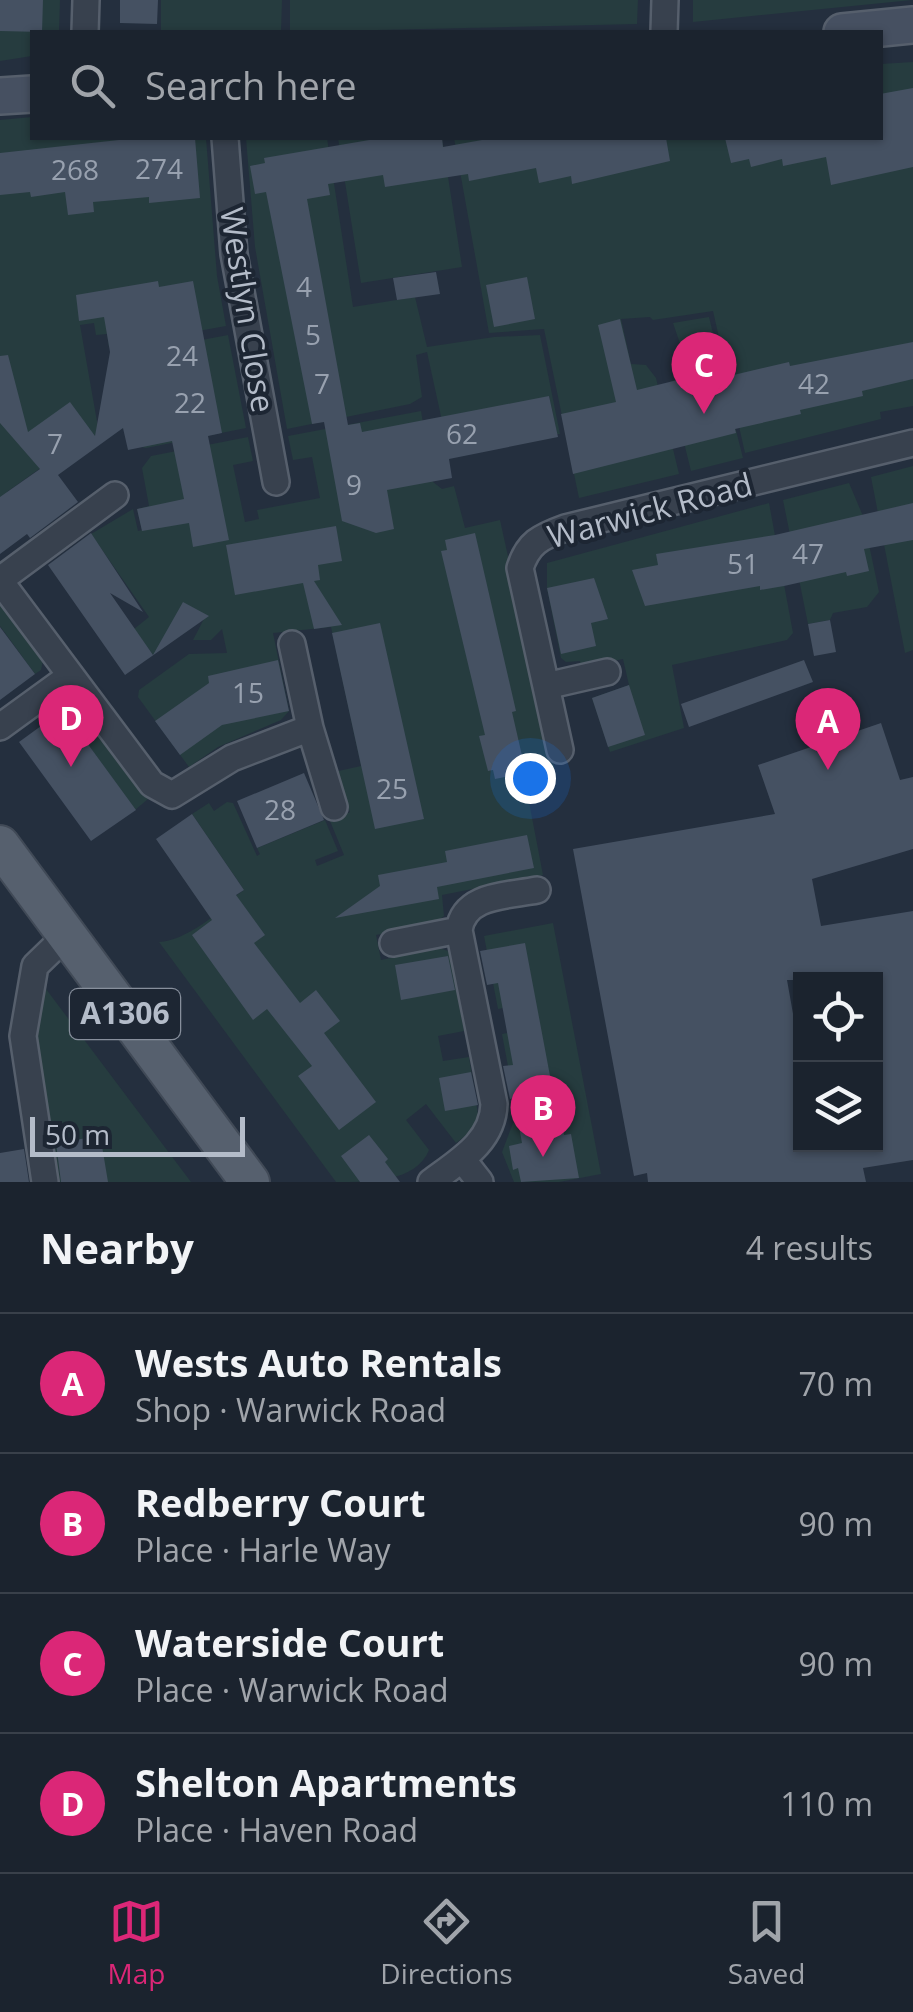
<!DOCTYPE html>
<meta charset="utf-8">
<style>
:root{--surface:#1b232e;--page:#242b36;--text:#f1f3f6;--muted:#a0a4aa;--line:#39404a;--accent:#db2777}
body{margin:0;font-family:"Open Sans",sans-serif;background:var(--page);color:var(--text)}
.controls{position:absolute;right:30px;bottom:30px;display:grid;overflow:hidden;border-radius:0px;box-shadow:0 2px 8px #0004}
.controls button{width:90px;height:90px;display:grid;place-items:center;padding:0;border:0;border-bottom:2px solid var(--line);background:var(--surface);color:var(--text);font:50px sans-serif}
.scale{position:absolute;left:30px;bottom:25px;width:215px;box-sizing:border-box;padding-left:10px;border:5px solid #b4bcc9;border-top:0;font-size:28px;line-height:35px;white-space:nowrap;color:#b4bcc9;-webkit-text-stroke:8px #1d2633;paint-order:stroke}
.you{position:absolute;left:530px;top:778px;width:35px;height:35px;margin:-25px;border:8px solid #fff;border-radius:50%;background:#1a73e8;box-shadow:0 0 0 15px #1a73e833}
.badge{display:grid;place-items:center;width:65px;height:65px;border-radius:50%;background:var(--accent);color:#fff;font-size:32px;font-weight:700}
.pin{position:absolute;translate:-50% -82px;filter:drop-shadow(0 2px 5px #0008)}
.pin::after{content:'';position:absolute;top:52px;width:35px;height:30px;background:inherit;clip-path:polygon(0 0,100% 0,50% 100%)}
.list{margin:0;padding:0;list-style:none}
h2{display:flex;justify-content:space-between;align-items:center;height:130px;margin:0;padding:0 40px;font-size:42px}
h2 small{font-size:32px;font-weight:400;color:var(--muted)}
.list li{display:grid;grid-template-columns:65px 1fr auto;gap:30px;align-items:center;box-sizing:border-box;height:140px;padding:0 40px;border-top:2px solid var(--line)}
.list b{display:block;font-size:38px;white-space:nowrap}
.list p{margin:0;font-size:32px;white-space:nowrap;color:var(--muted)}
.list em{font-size:32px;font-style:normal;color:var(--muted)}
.icon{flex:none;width:55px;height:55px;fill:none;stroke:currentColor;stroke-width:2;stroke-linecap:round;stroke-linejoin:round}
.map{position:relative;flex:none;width:913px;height:1182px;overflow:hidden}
.search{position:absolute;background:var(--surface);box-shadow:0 2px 8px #0004;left:30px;right:30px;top:30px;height:110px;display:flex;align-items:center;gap:25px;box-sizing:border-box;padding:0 35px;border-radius:0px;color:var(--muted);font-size:38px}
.sheet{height:690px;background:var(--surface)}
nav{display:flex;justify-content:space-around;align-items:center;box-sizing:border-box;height:140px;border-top:2px solid var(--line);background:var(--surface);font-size:28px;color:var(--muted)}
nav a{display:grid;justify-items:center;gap:5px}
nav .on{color:var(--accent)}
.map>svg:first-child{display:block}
.green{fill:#263c3f}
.building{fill:#455162;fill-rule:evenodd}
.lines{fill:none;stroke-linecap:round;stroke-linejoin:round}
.street-casing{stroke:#565f6c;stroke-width:30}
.secondary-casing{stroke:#565f6c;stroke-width:40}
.primary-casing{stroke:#414a57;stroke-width:42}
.street{stroke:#38414e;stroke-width:25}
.secondary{stroke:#465061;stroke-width:35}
.primary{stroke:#56606e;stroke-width:38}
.labels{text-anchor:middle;stroke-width:8;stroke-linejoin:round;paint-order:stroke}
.number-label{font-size:28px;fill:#98a1af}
.shield{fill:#1d2633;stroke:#878f9c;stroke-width:2.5}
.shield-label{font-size:30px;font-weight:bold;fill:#b4bcc9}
.street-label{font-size:32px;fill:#b4bcc9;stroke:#1d2633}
</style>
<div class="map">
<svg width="913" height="1182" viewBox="0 0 913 1182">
<rect width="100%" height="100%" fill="#242f3e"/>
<path class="green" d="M0,0H60L59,32H32V56L0,61Z
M161,0H282L281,32H161Z
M290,0H638L637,24L290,32Z
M693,0H912L693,22Z
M913,62V406L880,412L881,419L745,453L713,311L653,320L650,317L621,319L631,364L646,365L656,378L679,474L579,498L544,329L489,333L454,138H880L881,64Z
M32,117V138H206L217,276L226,326L109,347L107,334L96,335L94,323L80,325L101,444L49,462L7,492L0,542V120Z
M246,138H327L353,307L415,297L427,347L494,337L540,335L560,434H557L549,396L449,453L427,352L416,355L422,397L410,404L287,429L255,247Z
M338,138H442L462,267L361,283Z
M709,317L719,358L706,362L700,354L685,358L673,323Z
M228,335L246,428L146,448L137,446L133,426L110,431L118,356Z
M697,361L700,374L706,372L712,394L726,391L743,458L691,471L669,382L677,379L673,367Z
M421,411L433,482L442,489L454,486L465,528L500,520L555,770L525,781L543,875L442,895L444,916L435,923L376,935L381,960L439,948L448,951L451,956L464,1031L438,1036L443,1061L469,1057L479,1121L476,1128L456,1143L426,1104L406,1120L429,1150C416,1182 371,1182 336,1182L159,942C185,941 214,915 235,901L234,897L244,890L192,814L209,803L214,811L227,802L233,803L257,856L260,854L257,848L325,820L338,851L315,860L317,866L344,855L330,821L350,812L334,772L361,766L331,627L273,633L289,711L281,720L218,747L189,767L138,697L139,690L189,654L227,653L222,629L211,640H193L206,615L153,655L134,629L149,617L91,534L133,509L138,531L142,530L137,509L149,506L142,468L151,456L248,437L253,461L233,465L245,522L259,519L257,510L320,498L312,457L293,460L288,436Z
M913,466V650L905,653L871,477Z
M849,483L863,516L879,592L867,607L833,613L830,620L808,624L783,500Z
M769,503L793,633L787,640L672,665L684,728L610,752L592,698L629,685L623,659L581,668L580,661L566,662L561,658L547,588V563Z
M0,595L44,656L41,670L35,674L0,626Z
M71,704L80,707L148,799L135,810L63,710Z
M553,923L601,1174L559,1182H514L502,1152L513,1123L545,1115L513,1093L502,1034L528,1029L524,1004L498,1009L484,936Z
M43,985L191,1182H54L31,1040Z"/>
<path class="building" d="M0,0H43L42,32L0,31Z
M120,0H158L157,24L120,23Z
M913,88V167L831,185L826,157L783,166L782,159L751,167L749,159L731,163L725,138H880V94Z
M137,138H195L200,198L149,203V197L93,202L94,212L68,215L65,192L31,197L30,192L0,195V153Z
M381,138H442L443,147L493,138H666L670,161L572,184L571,176L539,183L536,168L469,181L468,174L385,187L383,175L328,184L330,195L307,199L348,425L360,423L362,432L549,396L558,437L449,459L452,478L387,490L394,529L376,533L342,521L324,422L312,424L266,192L255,194L250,166L265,163L264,158Z
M436,272L440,294L397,300L393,278Z
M527,277L535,319L494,327L486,285Z
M158,281L159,287L193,281L222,433L208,436L229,540L193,547L189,523L142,531L137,509L184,499L172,441L128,450L123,428L58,475L78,502L30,538L27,534L0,554V497L40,469L0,423V356L8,355L28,432L70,402L95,436L110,352L104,317L79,321L76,295Z
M620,319L637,390L706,373L708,381L789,362L790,366L913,342V379L862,391L863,396L800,410L801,414L735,429L736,433L573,474L561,414L616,402L598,325Z
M913,503V540L864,549L869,571L847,576L846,572L784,586L760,590V586L645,606L632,570L658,565L656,554L775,535Z
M336,526L342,561L318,565L320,580L314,581L342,625L314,629L303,583L235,595L226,545Z
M91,533L143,612L110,593L153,655L183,602L209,616L125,675L48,565Z
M475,533L516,711L512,712L526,773L495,779L493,770L488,771L479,736L485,735L441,551L447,550L445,540Z
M594,578L608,619L591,623L596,646L561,654L547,588Z
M830,620L836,652L814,656L808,624Z
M380,623L424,819L375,829L332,633Z
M0,627L35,674L0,700Z
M278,660L289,711L222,725L180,755L155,721L209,683L208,676Z
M804,660L813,682L689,727L681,704Z
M629,685L645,735L608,747L592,698Z
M63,710L136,810L91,841L19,742Z
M881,723L900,780L913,777V849L812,879L821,926L913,911V1160L863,1168L866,1182H648L647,1173L634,1176L573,849L775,814L758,765ZM787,980H876V1144H800V1053Z
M304,773L324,820L257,848L237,801Z
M192,814L244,890L236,895L265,935L254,943L300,1003L316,990L340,1021L324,1033L376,1102L339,1130L298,1076L312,1066L267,1009L253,1020L192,935L212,920L156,839Z
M527,835L534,868L437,887L439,899L335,918L380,886L378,875L447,862L445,851Z
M525,943L557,1113L560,1112L564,1135L571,1134L579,1178L521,1182L518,1168L513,1170L509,1146L522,1143L514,1098L510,1099L503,1066L513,1065L498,983L487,985L480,951Z
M448,956L455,990L401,1000L395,965Z
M471,1072L478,1105L445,1111L439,1078Z
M369,1135L388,1159L385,1162L400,1182H360L341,1156Z
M87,1138L88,1141L101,1140L108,1182H61L56,1143Z
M24,1149L29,1182H0V1153Z"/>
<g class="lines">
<defs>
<path id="street" d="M85,32L86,0
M664,32L665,0
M225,138L234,254L276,482
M0,580L115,495
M0,581L152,784L172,795L232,758L310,728L292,644
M546,686L607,672
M0,727L70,676
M310,728L334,807
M560,750L520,568C528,543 540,537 565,528L913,443
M393,943L459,930
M462,1159L480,1182
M45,1182L23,1036L35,966L67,935
M431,1182C459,1161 493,1142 494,1104L459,930C464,894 507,896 537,890"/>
<path id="secondary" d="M842,32L913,25
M0,96L32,94"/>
<path id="primary" d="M0,845L250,1182"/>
</defs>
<use href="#street" class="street-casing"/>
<use href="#secondary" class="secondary-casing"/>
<use href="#primary" class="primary-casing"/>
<use href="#street" class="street"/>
<use href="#secondary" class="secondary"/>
<use href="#primary" class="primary"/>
</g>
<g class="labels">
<g class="number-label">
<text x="159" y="179">274</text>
<text x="75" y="180">268</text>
<text x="304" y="297">4</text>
<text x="313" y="345">5</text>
<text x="182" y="366">24</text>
<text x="322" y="394">7</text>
<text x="814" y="394">42</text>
<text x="190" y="413">22</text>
<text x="462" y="444">62</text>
<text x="55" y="454">7</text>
<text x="354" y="495">9</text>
<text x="808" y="564">47</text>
<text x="743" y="574">51</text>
<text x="248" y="703">15</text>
<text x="392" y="799">25</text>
<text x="280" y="820">28</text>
</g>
<rect class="shield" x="70" y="989" width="110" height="50" rx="8"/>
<g class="shield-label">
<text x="125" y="1024">A1306</text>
</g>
<g class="street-label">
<text transform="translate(247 310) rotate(81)" y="11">Westlyn Close</text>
<text transform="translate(650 511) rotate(-15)" y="11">Warwick Road</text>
</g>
</g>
</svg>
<div class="controls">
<button><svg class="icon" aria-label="locate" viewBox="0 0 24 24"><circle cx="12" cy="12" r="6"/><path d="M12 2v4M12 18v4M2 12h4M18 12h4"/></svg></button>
<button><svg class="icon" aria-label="layers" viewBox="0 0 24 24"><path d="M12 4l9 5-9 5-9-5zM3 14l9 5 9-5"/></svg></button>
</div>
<div class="scale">50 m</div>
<div class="you"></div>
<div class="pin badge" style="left:828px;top:770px">A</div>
<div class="pin badge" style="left:543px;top:1157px">B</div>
<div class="pin badge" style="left:704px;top:414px">C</div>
<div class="pin badge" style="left:71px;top:767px">D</div>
<div class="search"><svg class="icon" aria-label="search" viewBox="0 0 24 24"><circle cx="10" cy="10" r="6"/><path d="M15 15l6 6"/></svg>Search here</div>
</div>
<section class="sheet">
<h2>Nearby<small>4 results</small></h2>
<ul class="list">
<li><span class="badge">A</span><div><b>Wests Auto Rentals</b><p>Shop · Warwick Road</p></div><em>70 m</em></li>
<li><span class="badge">B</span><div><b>Redberry Court</b><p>Place · Harle Way</p></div><em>90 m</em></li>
<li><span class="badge">C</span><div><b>Waterside Court</b><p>Place · Warwick Road</p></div><em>90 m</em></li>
<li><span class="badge">D</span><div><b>Shelton Apartments</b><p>Place · Haven Road</p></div><em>110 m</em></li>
</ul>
</section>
<nav>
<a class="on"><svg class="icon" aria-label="map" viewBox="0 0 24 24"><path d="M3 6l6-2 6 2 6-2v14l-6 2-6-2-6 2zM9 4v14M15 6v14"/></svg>Map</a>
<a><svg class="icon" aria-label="directions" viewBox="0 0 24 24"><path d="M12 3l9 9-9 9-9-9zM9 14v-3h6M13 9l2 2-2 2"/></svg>Directions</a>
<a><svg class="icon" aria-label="saved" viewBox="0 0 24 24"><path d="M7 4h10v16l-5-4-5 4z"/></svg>Saved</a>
</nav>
